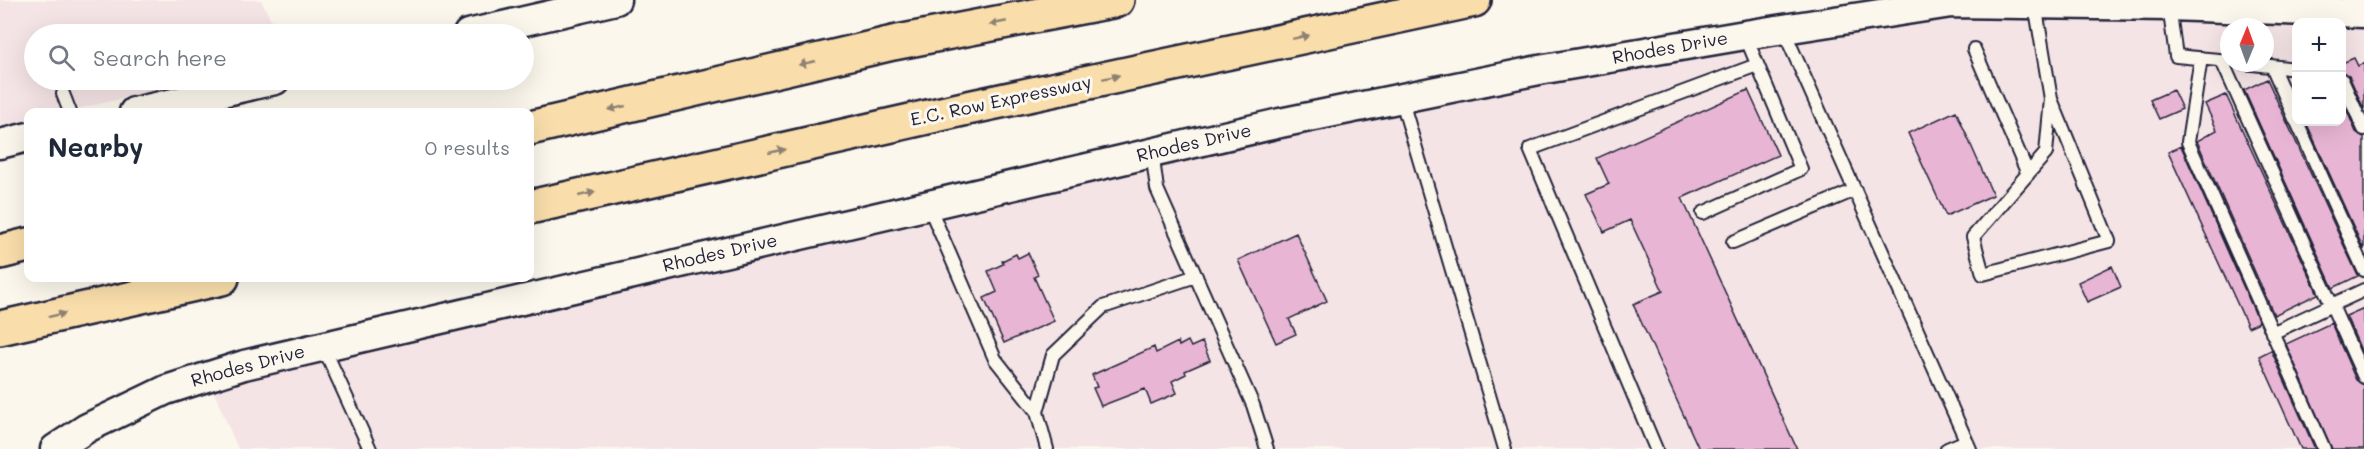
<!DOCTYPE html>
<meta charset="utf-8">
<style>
:root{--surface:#fff;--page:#f2f2f3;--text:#1f2937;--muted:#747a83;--line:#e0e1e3}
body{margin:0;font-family:Mali,sans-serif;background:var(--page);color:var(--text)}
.controls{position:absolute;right:18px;top:18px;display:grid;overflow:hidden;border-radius:12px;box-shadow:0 6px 24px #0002}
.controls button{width:54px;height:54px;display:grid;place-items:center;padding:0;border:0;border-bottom:2px solid var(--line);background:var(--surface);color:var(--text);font:30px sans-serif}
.compass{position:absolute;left:2220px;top:18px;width:54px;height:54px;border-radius:50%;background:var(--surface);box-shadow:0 6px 24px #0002;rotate:1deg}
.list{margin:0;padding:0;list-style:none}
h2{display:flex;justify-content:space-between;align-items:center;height:78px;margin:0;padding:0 24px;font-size:26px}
h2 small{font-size:20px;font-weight:400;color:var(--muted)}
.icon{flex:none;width:33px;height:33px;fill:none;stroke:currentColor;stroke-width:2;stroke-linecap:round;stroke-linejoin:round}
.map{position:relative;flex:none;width:2364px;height:449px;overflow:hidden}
.search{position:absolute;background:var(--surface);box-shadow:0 6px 24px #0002;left:24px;top:24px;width:510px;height:66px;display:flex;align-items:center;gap:15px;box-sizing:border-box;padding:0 21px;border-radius:33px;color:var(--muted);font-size:22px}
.panel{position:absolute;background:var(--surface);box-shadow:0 6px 24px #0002;left:24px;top:108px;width:510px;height:174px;border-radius:12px}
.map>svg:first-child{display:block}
.built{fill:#f5e4e5;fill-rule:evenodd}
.building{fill:#e8b6d4;stroke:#22223b;stroke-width:1.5}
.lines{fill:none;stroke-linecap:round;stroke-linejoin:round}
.service-casing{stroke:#22223b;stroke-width:16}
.tertiary-casing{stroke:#22223b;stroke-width:33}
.motorway-casing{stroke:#22223b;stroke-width:38}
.service{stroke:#fbf7ec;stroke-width:12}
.tertiary{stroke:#fbf7ec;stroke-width:28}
.motorway{stroke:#f9deab;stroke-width:33}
.oneway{fill:#8e8073}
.labels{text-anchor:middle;stroke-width:6;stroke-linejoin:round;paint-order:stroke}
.street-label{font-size:18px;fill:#22223b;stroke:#fbf7ec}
</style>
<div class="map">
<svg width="2364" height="449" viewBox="0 0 2364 449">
<rect width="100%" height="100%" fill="#fbf7ec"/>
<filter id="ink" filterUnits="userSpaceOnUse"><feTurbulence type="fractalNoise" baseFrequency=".0167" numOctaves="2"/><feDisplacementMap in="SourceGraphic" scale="12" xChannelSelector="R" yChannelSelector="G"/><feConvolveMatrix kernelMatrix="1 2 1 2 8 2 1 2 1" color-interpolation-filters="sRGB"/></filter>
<g filter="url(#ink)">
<path class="built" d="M0,0H261L278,34H34V80H204L63,112H28V120L0,127Z
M1965,14L2296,24V122H2342V26L2364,27V449H238L212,388L501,317L1465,94ZM2229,27H2265V63H2229Z"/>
<path class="building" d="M2354,58L2358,66L2364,63V109L2349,76L2342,72V63Z
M2267,79L2358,276L2333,288L2244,90Z
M1748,90L1778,155L1682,198L1797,449H1699L1633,304L1663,291L1630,220L1604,232L1586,194L1609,184L1597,158Z
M2173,90L2182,109L2159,119L2150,100Z
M2226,95L2318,294L2274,315L2197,141L2217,130L2205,104Z
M2342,99L2356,132L2364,137V250L2306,122H2342Z
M1956,111L1993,195L1946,216L1908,133Z
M2181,146L2259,322L2248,327L2168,152Z
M1296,233L1327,301L1289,319L1296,334L1276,343L1238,260Z
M1028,253L1038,275L1034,277L1054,321L1004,343L984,298L997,292L988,271L1003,264L1002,261L1016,254L1018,258Z
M2112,266L2121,287L2087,302L2078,282Z
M2364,308V357L2346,316Z
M2331,323L2356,380L2364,385V449H2332L2286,344Z
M1188,341L1191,347L1202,342L1210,360L1185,371L1186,374L1172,381L1177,393L1151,404L1145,389L1101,406L1093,388L1097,387L1092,375L1154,347L1156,353L1178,342L1179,346Z
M2271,350L2315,449H2301L2259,356Z"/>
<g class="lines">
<defs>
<path id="service" d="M2035,4L2051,99L2046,153L1973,237L1983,274L2109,241L2051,99
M2169,6L2176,56L2229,61
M1783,29L1970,449
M1974,49L2028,174
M2201,58L2188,142L2324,449
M2222,61L2364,377
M2244,63L2296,69
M2272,66L2296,121
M2342,80L2364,129
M63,94L70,112
M1401,98L1505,449
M2297,122L2364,270
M1152,152L1157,189L1253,405L1267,449
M928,204L995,359L1037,412L1047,449
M1703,213L1801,169L1745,35
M1733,242L1855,190
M2272,333L2364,290
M323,346L370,449
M1037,412L1053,355L1103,307L1196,276
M1656,449L1530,149L1757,65
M1947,449L1966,441"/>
<path id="tertiary" d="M468,34L616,0
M134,112L275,80
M0,144L28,137
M55,449L87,428L166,390L244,365L1280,123L1539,70L1745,35L1951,3L2169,6L2364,13"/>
<path id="motorway" d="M530,128L893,43L1117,0
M530,207L963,109L1474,0
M0,252L28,245
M0,328L222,278"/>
</defs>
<use href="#service" class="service-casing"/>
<use href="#tertiary" class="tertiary-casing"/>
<use href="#motorway" class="motorway-casing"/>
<use href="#service" class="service"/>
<use href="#tertiary" class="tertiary"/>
<use href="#motorway" class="motorway"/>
</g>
<defs><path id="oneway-solid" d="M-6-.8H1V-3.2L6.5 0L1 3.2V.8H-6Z" transform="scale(1.5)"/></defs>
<g class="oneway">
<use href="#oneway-solid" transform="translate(998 23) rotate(169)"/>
<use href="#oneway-solid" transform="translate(1301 37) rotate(-12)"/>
<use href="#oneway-solid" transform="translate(807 63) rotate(167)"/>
<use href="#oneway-solid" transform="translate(1111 77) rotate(-12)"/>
<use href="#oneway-solid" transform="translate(617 108) rotate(167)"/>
<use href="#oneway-solid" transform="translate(777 151) rotate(-13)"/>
<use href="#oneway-solid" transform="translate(587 194) rotate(-13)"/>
<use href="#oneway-solid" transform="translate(57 315) rotate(-13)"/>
</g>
</g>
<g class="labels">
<g class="street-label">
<text transform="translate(1670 48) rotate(-10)" y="6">Rhodes Drive</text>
<text transform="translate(1001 101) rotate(-12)" y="6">E.C. Row Expressway</text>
<text transform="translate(1194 143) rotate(-13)" y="6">Rhodes Drive</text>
<text transform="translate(720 253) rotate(-13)" y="6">Rhodes Drive</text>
<text transform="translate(248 366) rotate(-15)" y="6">Rhodes Drive</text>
</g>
</g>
</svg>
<div class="controls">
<button>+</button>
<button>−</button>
</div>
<svg class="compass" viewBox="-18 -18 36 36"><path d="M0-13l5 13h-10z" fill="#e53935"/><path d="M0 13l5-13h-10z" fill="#747a83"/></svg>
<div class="search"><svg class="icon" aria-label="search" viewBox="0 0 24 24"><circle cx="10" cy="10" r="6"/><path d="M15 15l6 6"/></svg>Search here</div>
<section class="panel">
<h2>Nearby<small>0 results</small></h2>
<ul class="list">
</ul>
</section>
</div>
